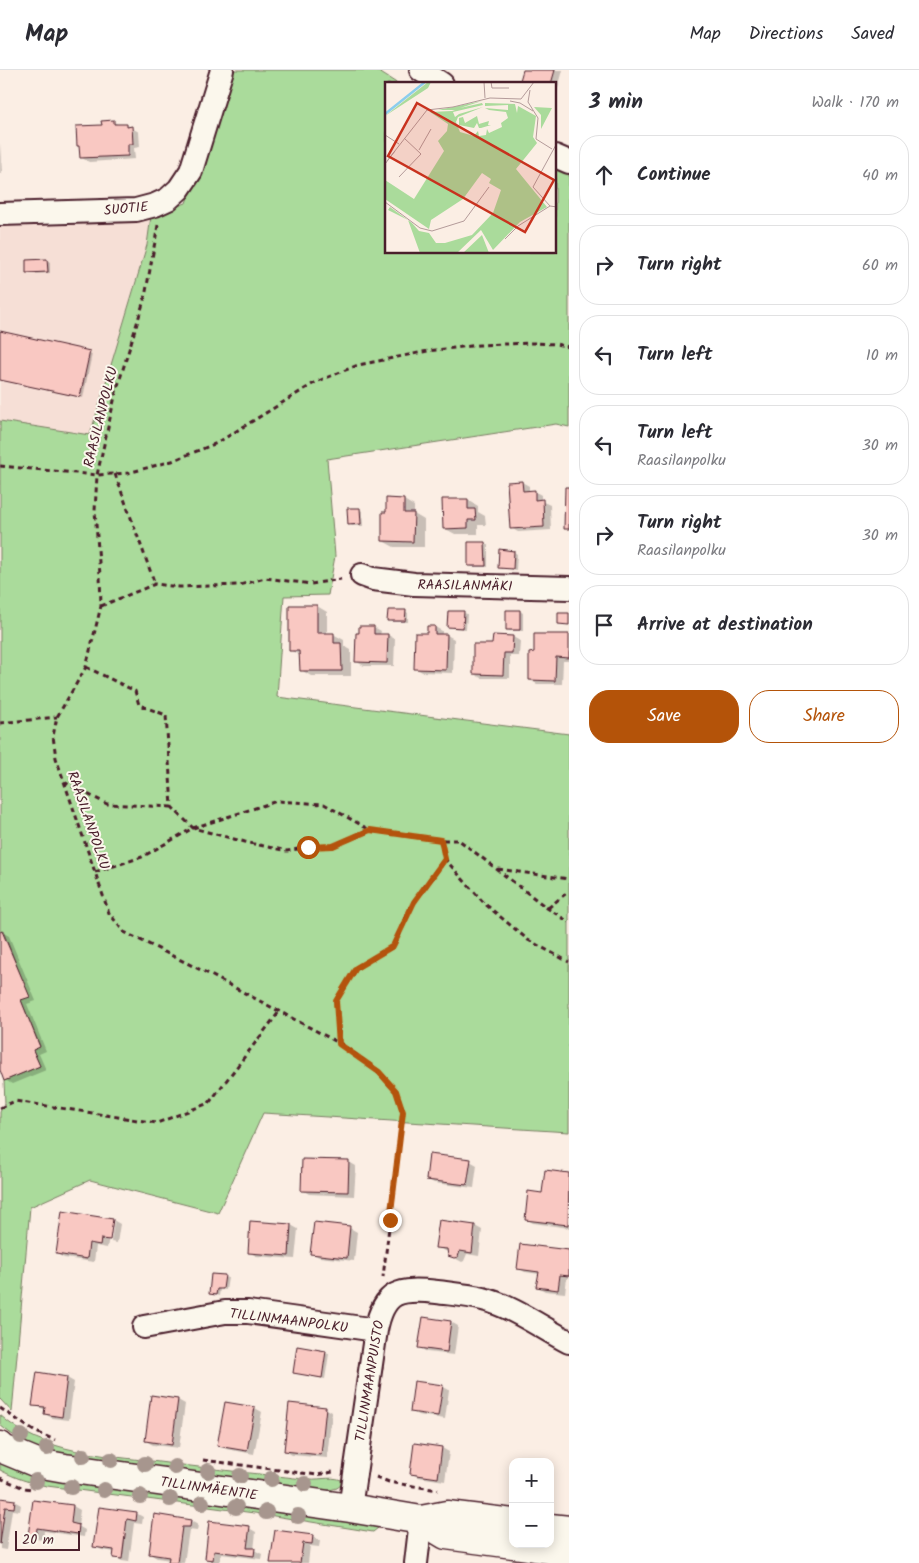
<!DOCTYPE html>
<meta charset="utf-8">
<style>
:root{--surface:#fff;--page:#f2f2f3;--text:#2b2b33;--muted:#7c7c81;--line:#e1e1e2;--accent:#b45309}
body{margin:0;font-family:Kalam,sans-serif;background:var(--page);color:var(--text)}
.controls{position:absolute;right:15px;bottom:15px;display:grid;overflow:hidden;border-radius:10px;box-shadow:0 2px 12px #0003}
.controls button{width:45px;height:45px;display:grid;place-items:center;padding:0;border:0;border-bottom:1px solid var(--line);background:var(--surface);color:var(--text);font:25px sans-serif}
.scale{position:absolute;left:15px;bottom:12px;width:65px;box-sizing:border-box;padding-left:5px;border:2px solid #4a1f2b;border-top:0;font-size:14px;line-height:18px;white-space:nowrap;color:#4a1f2b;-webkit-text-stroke:4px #fbf7ec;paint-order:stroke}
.stop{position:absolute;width:15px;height:15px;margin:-11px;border:4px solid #b45309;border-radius:50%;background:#fff}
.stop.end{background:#b45309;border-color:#fff;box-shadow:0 1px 5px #0008}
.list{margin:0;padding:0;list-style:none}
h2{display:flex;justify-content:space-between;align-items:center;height:65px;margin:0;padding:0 20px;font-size:21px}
h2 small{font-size:16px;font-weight:400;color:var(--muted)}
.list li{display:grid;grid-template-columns:32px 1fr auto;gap:15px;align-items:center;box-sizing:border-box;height:80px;margin:0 10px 10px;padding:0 10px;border:1px solid var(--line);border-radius:20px}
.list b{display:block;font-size:19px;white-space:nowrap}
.list p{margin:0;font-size:16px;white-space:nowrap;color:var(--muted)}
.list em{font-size:16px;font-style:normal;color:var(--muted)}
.actions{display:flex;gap:10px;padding:15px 20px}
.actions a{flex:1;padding:11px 0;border:1px solid var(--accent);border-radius:20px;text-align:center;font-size:18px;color:var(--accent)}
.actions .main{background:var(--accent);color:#fff}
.icon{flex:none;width:28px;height:28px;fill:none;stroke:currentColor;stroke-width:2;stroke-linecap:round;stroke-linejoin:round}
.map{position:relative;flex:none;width:569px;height:1493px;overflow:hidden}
header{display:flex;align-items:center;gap:30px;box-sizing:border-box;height:70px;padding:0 25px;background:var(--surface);border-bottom:1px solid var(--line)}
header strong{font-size:24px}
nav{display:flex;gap:28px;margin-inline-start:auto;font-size:18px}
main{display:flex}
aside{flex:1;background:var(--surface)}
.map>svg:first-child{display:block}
.built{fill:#f6dfd6}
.green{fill:#aadb9b;stroke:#7a7d63}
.shadow{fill:#0003}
.building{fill:#f9c8c2;stroke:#4a1f2b}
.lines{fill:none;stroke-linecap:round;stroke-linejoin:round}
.minor-casing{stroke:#4a1f2b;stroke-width:26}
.tertiary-casing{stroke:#4a1f2b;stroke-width:31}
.path{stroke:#4a1f2b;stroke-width:3;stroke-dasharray:5 4;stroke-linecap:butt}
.minor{stroke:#fbf7ec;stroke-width:22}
.tertiary{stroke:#fbf7ec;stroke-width:28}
.tree{fill:#a7968e}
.route{stroke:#b45309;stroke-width:6}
.labels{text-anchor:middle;stroke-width:4;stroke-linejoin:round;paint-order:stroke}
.street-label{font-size:14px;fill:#4a1f2b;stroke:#fbf7ec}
.inset-river{fill:none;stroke:#8bcded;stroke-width:2.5}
.inset-road{fill:none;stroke:#b49b9a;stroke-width:1}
.view{fill:#c8321e;fill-opacity:0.15;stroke:#c8321e;stroke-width:2.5}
.inset-edge{fill:none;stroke:#4a1f2b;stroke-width:2.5}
</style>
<header>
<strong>Map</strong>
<nav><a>Map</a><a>Directions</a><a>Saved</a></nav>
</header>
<main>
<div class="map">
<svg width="569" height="1493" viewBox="0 0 569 1493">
<rect width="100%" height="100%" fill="#fbeee4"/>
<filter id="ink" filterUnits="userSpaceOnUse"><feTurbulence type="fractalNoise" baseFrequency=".02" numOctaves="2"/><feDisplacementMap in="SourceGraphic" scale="10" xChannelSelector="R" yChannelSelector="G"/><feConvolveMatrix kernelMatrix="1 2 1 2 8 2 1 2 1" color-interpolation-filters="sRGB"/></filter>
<g filter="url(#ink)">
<path class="built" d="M151,146L147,175L90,366L0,351V155Z"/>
<path class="green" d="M233,0H376L398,14H387V182H555V99L569,104V357L556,354L327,389L335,486L328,525L284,526L277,627L569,664V1062L263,1043L218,1143L90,1110L30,1137L12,1342L0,1329V1042L5,1033L4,1011L40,996L33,980L40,976L21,930L29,926L3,861L0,862V351L90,365L147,175L151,146L186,133Z
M0,1345C43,1384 105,1385 159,1392C198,1397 238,1402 277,1406C288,1407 299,1409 309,1409C321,1410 335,1405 345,1412L337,1418L326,1421L48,1383C30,1376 15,1368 0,1355Z
M0,1392L21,1403L33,1406L349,1450L378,1458L373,1462L262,1444L47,1416C30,1413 15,1408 0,1400Z"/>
<path class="shadow" d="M524,0H563L556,26L555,14H520Z
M113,52L120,55H126L139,62L140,77L134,78L135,89L89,92L82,88Z
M0,73L2,103H0Z
M47,190L50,192V203L31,204L28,202Z
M0,262L92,284L83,328L0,310Z
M522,412L529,416V421H534L541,425V431L550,435L551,460L518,462L511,458L509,413Z
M388,430H404L414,436V444L424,450V477H394L383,471L387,444Z
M468,430L478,436V442L485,446L486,455H478V464H455L444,458Z
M359,439L362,441L363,456H352L349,454Z
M469,473H485L488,475V497H472L469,495Z
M514,482L517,484L516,500L499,497Z
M317,536L327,542V564H333L344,570V576L351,580V606H311L301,600V586L290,580Z
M405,541L408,543V552H392L388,550Z
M520,541L523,543V561H510L507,560Z
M464,543L467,544L466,559L452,558L449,557Z
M374,557L381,561L380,565H388L395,569L394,596H364L357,592Z
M435,557L442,561V565H447L454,569L453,603L422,602L415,598L428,565Z
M535,565L569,566V591H563L562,614H537L530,610L535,584Z
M513,567L520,571L519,586H510V608H481L474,604L494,575Z
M2,862L9,866L36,931L27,934L46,981L39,984L46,1000L12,1014L5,1010L0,997V863Z
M470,1091L477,1095L474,1118L434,1113L427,1109Z
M349,1092L356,1096L354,1126L309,1124L302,1120Z
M546,1101L569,1104V1158L533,1153L526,1149L543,1125Z
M113,1150L120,1154L117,1173L111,1172L114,1151H112L107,1178L96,1176L94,1192L64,1188L57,1184Z
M440,1151L475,1156L482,1160L479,1186L467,1184L464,1191L462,1192L449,1185L448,1182L436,1177Z
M315,1153L350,1158L357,1162L354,1191L319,1187L312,1183Z
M291,1155L298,1159L295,1189L256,1186L249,1182Z
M521,1175L569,1181V1208H567L565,1223L545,1221L538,1217L539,1204L525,1202L518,1198Z
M212,1205L228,1208L226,1220L220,1219L219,1226L210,1223Z
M424,1248L451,1252L458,1256L454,1285L427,1282L420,1278Z
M298,1278L329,1284L325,1309L294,1303Z
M38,1304L67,1308L74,1312L69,1350L52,1348L45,1344L46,1340L34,1335Z
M442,1316L449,1320L445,1349L418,1345L411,1341Z
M152,1326L178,1330L185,1334L179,1378L153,1375L146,1371Z
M255,1338L262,1342L254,1384L226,1379L219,1375Z
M325,1338L332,1342L327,1388L292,1385L285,1381Z
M442,1378L449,1382L445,1411L418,1407L411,1403Z
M0,1429L14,1431L21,1435L20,1441L12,1440L6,1480L0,1479Z
M34,1431L73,1436L80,1440L78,1456L85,1460L84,1467L44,1461L43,1470L36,1469L29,1465Z
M100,1438L136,1443L143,1447L142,1454L134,1453L129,1492L122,1491L115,1487V1482L102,1480L95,1476Z
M155,1446L191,1451L198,1455L197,1461L189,1460L184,1493H170V1490L157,1488L150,1484Z
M210,1453L249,1458L256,1462L254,1480L262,1484L261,1489L221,1484L220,1493L213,1492L206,1488Z
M313,1467L320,1471L319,1477L310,1476L308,1493H271Z"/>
<path class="building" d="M523,0H555L551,14H519Z
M114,50V54H127V57L132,56L133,74H128V86L80,88L79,76H77L76,56L102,55L101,51Z
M47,189L48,202L26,203V190Z
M0,261L90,281L80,327L0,310Z
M522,411L523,421L535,420V430L543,429L544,457L510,459L507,412Z
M565,417H569V459H564Z
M386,428L404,429V443H414L413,472L382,471V442H386Z
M442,429H468V439H475L476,450H468V458L443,459Z
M347,438H360L361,454L348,455Z
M468,472H485L486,496H468Z
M499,479L514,481L513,499L498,498Z
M289,535H317V563H334V573H341L342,601H300L299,581H289Z
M388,540H406L405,551H387Z
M506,540H520V560H506Z
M448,541H464L463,558L447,557Z
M558,543H569V555L558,554Z
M359,556H374V564H388L387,593L355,592L356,563H359Z
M427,556H435V564H447L446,600L414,599L415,563H427Z
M534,564H569V588L556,587L555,611L529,610V583L534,582Z
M493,565L513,566L512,583H504L503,605L473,604V574H492Z
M2,861L30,927L21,930L40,977L33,980L40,996L4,1011L0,1000V862Z
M429,1084L471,1089L467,1115L426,1110Z
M302,1089L349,1090L348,1122L301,1121Z
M545,1100L569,1103L568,1155L525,1150L528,1121L542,1123Z
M62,1141L113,1149L110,1170L101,1169L100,1175L89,1173L87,1189L56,1184Z
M439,1150L475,1155L472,1183L460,1181L458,1187L454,1188L448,1186L447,1179L435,1178Z
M250,1151L291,1154L289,1186L248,1183Z
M314,1152L350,1156L347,1188L310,1184Z
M520,1174L569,1180V1206L560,1205L558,1220L536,1217L539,1202L517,1199Z
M211,1204L225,1205L223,1219H217L216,1225L209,1224Z
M423,1247L451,1251L447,1282L418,1278Z
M297,1276L326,1281L322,1308L293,1303Z
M37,1302L67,1307L62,1347L44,1344L45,1337L32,1336Z
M414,1311L443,1315L438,1346L410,1342Z
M151,1325L178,1329L172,1375L145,1371Z
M225,1332L255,1337L247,1381L217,1376Z
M289,1333L326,1337L321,1385L284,1381Z
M414,1373L442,1377L438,1408L410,1404Z
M0,1428L15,1430L14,1438L5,1437L0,1474Z
M33,1430L73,1435L71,1453L79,1455L78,1464L37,1458L36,1467L28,1466Z
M99,1437L137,1442L136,1451L127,1449L122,1489L113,1488L114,1480L93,1477Z
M154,1444L191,1450L190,1457H182L177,1493H168L169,1487L149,1484Z
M209,1451L250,1456L247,1478H255L254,1486L214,1481L213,1490L205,1489Z
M275,1460L313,1465L312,1474L303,1473L300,1493H270Z"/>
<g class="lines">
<defs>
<path id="minor" d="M421,0L442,14
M555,86L569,92
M0,144L136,140L155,135L168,129L179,119L191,101L222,0
M362,505L373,509L414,514L569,518
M144,1257L225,1242H248L376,1260
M350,1438L376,1260C384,1220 400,1218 437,1222C452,1224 468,1225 483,1229C512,1236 542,1258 569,1272
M416,1493L421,1450"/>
<path id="tertiary" d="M0,1376L3,1379L37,1393L65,1398L350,1438L421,1450L447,1445L513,1453
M421,1450L446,1465L513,1474
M550,1458L569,1460
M513,1474L569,1482"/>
</defs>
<use href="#minor" class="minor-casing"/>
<use href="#tertiary" class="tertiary-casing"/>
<path class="path" d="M158,155L145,227L116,322L97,405L95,441L100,505L101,536L86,597L57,647L53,666L56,688L109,843L124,862L205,902L339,973L379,1002L396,1021L403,1042L383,1207
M0,396L97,405L128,403L172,391L217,373L316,312L358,295L428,281L479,275L533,273L556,274L569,277
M115,404L155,514
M101,536L155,514L179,517L240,515L265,508L311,514L341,509
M86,597L135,621L139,635L166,645L172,737L193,758L245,772L287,781L308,777L333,776L370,760L441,770H459L547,838L569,852
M0,653L57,647
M64,712L107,734L172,737
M441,770L445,789L484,833L528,870L569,892
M498,799L569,809
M95,802L142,787L193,758L277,731L324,734L370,760
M548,838L569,821
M339,973L336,931L356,898L393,876L414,832L445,789
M0,1038L15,1031L157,1053L209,1033L279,942
M0,1338L34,1361L55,1370
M203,1390L317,1405L333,1402
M376,1407L389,1412L438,1420
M0,1408L24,1418L32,1419"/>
<use href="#minor" class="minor"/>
<use href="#tertiary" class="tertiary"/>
</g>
<g class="tree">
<circle cx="21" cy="1366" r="8"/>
<circle cx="47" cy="1378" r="8"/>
<circle cx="83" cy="1386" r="8"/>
<circle cx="111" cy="1390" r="8"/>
<circle cx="145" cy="1394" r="8"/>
<circle cx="175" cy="1397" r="8"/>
<circle cx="208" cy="1401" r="8"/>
<circle cx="240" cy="1406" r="8"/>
<circle cx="271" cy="1409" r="8"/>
<circle cx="36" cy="1411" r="8"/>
<circle cx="305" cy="1414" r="8"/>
<circle cx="71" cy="1417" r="8"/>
<circle cx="104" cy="1420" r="8"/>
<circle cx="140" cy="1426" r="8"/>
<circle cx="170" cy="1429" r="8"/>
<circle cx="202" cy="1433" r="8"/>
<circle cx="236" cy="1437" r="8"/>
<circle cx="266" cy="1442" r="8"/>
<circle cx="298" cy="1446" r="8"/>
</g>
</g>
<g class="lines" filter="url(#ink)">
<path class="route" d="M308,777L333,776L370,760L441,770L445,789L414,832L393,876L356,898L336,931L339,974L379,1002L396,1021L403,1042L390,1150"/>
</g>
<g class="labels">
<g class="street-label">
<text transform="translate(126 138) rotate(-5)" y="5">SUOTIE</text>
<text transform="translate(100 347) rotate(-76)" y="5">RAASILANPOLKU</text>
<text transform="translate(465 515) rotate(1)" y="5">RAASILANMÄKI</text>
<text transform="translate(89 750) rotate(71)" y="5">RAASILANPOLKU</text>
<text transform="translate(289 1250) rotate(7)" y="5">TILLINMAANPOLKU</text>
<text transform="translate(369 1311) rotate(-81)" y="5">TILLINMAANPUISTO</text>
<text transform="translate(209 1418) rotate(8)" y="5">TILLINMÄENTIE</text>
</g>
</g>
<g transform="translate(385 12)">
<rect width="171" height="171" fill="#fbeee4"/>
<path d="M43,0H46L43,6L0,34ZM97,19L75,26L97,21L98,23L68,30L70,35L74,32L98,25L73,35L71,40L75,50L89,54L93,49L94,54L101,53L102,47L104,51L117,45L116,41L123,36L121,30L104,28L100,26L123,28V23L100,24V21L130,22L132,31L133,24L151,34L148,55L152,61L131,87L162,125L135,140L108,168L96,148L72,171H35L23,138L3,128L5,125L27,141L34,149L44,151L51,161H60L87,153L108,131L116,108L104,101L106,97L97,91L78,117L46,138L44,147L0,117V98L29,117L59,69L53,59L62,49L63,42L45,30L67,29L70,28H53ZM149,25L167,26L156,47V33ZM92,34L94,42L104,39L103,43H106L96,46H90H94L92,41L89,46L74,43V36L78,35L80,41ZM97,153L104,171H78Z" fill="#aadb9b"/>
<path class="inset-river" d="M0,32L40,0"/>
<path class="inset-road" d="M99,0L100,16M106,0L107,6H124M145,8L143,20L153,36L151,57L167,67M136,17L149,0M125,19L135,21L148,29M0,53L14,62M34,68L46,47M2,79L42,28L68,25L105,16L136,17M0,82L10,69M14,95L36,72L19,56M0,120L35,146L47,149L79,139L104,105M165,124L148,105L172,61M120,157L133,144L165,124L172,125"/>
<path class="view" d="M32,21L169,98L140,150L3,74Z"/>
<rect width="171" height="171" class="inset-edge"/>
</g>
</svg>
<div class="controls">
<button>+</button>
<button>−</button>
</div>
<div class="scale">20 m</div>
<div class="stop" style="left:308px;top:777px"></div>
<div class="stop end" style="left:390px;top:1150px"></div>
</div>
<aside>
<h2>3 min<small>Walk · 170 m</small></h2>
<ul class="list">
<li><svg class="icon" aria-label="ahead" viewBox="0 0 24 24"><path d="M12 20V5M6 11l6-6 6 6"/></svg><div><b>Continue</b></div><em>40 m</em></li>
<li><svg class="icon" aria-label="right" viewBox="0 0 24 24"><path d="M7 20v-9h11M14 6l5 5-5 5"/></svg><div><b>Turn right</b></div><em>60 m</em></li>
<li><svg class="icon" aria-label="left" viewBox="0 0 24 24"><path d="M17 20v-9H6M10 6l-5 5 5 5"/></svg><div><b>Turn left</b></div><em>10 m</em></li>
<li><svg class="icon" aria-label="left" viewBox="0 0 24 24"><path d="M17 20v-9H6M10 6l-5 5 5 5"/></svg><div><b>Turn left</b><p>Raasilanpolku</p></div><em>30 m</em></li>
<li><svg class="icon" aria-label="right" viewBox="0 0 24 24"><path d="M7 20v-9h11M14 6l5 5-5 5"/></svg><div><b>Turn right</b><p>Raasilanpolku</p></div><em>30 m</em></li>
<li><svg class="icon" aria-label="arrive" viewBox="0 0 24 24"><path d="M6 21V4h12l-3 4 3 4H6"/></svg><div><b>Arrive at destination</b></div></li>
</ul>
<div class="actions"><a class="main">Save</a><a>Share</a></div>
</aside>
</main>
